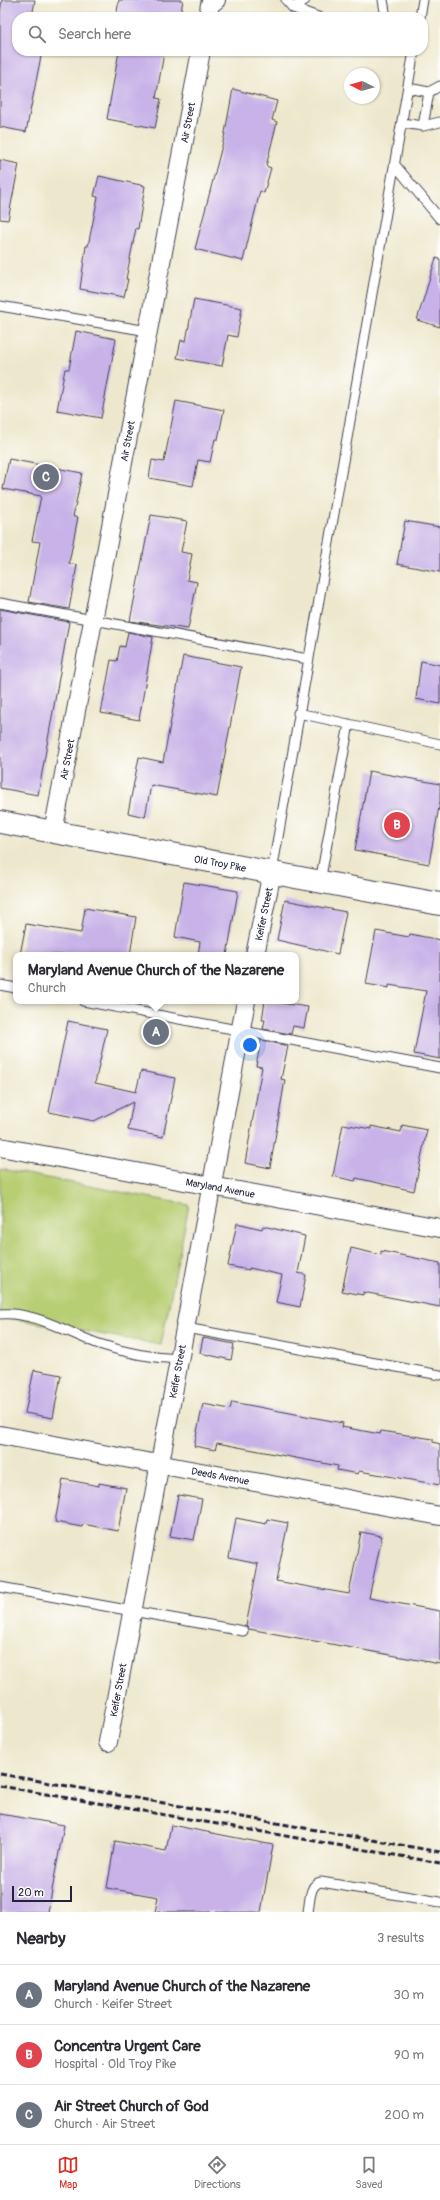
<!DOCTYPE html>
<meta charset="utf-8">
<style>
:root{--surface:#fff;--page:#f7f7f7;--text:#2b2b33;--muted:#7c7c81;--line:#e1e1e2;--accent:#d93025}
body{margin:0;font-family:Pangolin,sans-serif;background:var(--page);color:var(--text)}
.compass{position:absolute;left:344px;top:68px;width:36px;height:36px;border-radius:50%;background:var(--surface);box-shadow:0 1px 3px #0004;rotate:276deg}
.scale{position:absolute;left:12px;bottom:10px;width:60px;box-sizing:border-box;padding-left:4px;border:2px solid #22223b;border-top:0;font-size:11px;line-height:14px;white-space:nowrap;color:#22223b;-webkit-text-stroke:3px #fdfcf7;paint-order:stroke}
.you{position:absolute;left:250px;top:1045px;width:14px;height:14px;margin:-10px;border:3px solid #fff;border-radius:50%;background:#1a73e8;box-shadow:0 0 0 6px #1a73e833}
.badge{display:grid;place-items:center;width:26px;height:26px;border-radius:50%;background:var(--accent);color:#fff;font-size:13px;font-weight:700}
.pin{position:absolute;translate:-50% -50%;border:2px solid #fff;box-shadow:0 1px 4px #0006}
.popup{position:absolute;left:13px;top:952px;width:286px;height:52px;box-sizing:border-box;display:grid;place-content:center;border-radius:8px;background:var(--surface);filter:drop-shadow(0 1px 3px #0005);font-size:13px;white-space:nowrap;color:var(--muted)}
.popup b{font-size:15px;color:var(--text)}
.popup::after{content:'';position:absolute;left:50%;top:100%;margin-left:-8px;border:8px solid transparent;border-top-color:var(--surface)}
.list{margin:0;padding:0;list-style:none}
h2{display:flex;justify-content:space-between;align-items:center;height:52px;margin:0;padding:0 16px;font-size:17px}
h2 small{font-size:13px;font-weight:400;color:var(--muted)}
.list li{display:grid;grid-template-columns:26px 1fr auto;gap:12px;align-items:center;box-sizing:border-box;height:60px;padding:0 16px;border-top:1px solid var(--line)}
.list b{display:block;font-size:15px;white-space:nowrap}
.list p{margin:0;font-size:13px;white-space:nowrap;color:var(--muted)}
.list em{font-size:13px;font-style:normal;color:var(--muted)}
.icon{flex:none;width:22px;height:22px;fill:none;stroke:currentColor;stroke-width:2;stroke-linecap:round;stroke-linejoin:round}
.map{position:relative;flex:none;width:440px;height:1912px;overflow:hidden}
.search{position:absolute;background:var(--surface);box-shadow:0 1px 3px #0004;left:12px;right:12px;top:12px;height:44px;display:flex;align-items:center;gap:10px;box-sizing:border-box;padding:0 14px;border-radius:16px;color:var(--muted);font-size:15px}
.sheet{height:232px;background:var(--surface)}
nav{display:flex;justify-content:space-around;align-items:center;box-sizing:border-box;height:56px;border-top:1px solid var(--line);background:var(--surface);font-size:11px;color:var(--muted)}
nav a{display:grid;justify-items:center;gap:2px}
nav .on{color:var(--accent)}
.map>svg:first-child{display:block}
.green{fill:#b8ce73;stroke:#6d7857}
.building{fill:#c8b2e8}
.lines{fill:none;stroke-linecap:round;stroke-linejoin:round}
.lane-casing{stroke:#404051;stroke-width:11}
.street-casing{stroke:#404051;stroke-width:20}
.secondary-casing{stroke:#404051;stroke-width:24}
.lane{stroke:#fff;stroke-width:9}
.street{stroke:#fff;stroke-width:18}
.secondary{stroke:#fff;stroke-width:22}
.rail{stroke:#22223b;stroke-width:3;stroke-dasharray:6 3;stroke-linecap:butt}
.labels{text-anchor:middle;stroke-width:3;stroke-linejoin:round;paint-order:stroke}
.street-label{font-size:10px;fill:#22223b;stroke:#fdfcf7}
</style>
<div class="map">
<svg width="440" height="1912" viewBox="0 0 440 1912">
<rect width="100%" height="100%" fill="#fdfcf7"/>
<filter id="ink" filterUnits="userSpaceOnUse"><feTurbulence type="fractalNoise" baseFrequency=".025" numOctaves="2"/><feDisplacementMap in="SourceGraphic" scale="8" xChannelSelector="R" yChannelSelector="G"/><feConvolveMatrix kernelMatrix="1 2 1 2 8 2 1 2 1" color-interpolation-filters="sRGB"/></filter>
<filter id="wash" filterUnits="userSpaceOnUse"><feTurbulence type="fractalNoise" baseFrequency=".012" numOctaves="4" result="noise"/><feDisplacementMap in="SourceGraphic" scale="16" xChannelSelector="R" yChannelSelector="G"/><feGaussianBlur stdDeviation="0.9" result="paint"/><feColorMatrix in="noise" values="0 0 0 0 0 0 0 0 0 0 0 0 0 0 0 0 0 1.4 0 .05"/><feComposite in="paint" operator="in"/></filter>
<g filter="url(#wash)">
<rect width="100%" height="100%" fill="#ede8cd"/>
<path class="green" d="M0,1169L189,1205L161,1345L0,1316Z"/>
<g id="blocks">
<path class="building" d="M2,0H35L32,17H17V51H42L26,132L0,127V12Z
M119,0H183L180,17H116Z
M119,51L164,53L156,98L161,99L155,128L107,119Z
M233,89L277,101L272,120L277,122L266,166L271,168L264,193L260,191L243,261L195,249L224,138Z
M0,160L19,164L8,220L0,219Z
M99,176L145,186L138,229L136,228L126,279H128L124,297L80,289L86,246H88L98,197L94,196Z
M436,258L440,259V327L417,320Z
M194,299L242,308L237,337L228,335L222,366L177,358L181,340L186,341Z
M76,331L116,339L101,418L57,410L65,369H69Z
M176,401L224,410L218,439H215L210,462L198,460L193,486L149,478L152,460L164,462Z
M9,459L82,473L73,517H78L69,563L77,565L69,609L29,602L40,542L32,541L41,496L3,489Z
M151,515L187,521L181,552L192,554L187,580L197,582L188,629L130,621Z
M405,521L440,527V572L397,564Z
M0,609L69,622L38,795L0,788Z
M128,632L153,637L139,720L101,713L111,660L117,661L120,646L125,647Z
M183,656L241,667L217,797L151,785L145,817L128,813L139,757L163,762Z
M421,661L440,665V704L416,699Z
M369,771L440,784V801L429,864L355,850Z
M184,882L238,891L227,955H198L200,942L175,937Z
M285,900L346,912L338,954L277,940Z
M85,908L136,917L130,955H20L26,924L81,933Z
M376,931L409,937L410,934L440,940V1059L414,1054L426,991L389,985V988L366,984Z
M265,1001L308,1007L304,1028L293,1026L291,1034L263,1029L265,1020H262Z
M68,1021L107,1029L95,1083L136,1092L141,1071L175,1078L163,1137L128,1130L133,1102L94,1121L49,1112Z
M261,1040L288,1046L281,1079L285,1080L270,1168L245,1163L262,1067L256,1066Z
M343,1124L371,1129V1126L401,1132L402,1125L427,1130L414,1191L356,1178L355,1181L333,1176Z
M237,1223L262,1229L263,1226L305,1236L298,1273L306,1275L300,1307L276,1302L282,1275L249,1268V1270L228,1266Z
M351,1248L381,1255V1251L440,1263V1307L363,1292V1295L342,1291Z
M203,1338L234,1344L231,1360L200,1353Z
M34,1370L61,1375L53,1418L25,1413Z
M232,1402L343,1423L342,1427L380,1434L381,1431L433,1439V1442L440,1444V1485L359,1471L358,1474L337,1470L338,1466L217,1443L215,1450L194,1446L203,1404L230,1409Z
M63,1479L99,1486V1483L126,1488L118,1531L83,1524L82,1527L55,1522Z
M178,1495L202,1499L194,1540L170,1536Z
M236,1518L266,1524L267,1519L288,1523L276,1581L349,1594L361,1532L382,1536L369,1598L440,1611V1664L249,1629L246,1626L258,1564L229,1558Z
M0,1814L64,1825L48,1912H0Z
M171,1825L273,1845L261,1912H155L158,1897L107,1888L115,1841L166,1851Z"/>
</g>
</g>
<g filter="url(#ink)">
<use href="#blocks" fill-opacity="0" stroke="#404051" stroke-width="1"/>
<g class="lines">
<defs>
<path id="lane" d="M286,0L293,8L318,17
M383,0L386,17
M293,8L305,0
M420,17L423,0
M408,88L429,92L440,86
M402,123L423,126L440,122
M423,126L429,92
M395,165L440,219
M0,306L148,331
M0,603L308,659
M298,713L440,744
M272,872L414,51
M320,882L349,724
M0,985L16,988
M83,1001L440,1068
M0,1314C34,1311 68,1333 99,1344C126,1353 152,1358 180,1359
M186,1328L440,1375
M0,1587L243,1631
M308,1912C310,1902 309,1884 321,1882L440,1902"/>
<g id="street">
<path d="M208,17L210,4L216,0"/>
<path id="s1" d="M53,832L201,51"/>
<path id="s2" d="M255,955L272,872"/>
<path id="s3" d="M0,1147L440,1228"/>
<path id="s4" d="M0,1435L440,1516"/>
<path id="s5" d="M108,1742L246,1001"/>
</g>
<g id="secondary">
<path id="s6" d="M0,822L440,904"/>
</g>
</defs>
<use href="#lane" class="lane-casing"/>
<use href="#street" class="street-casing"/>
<use href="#secondary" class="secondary-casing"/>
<use href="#lane" class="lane"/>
<use href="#street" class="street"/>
<use href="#secondary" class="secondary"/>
<path class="rail" d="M0,1774L440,1852
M0,1786L440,1863"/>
</g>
</g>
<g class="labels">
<g class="street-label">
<text dy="4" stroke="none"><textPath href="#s1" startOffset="722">Air Street</textPath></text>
<text dy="4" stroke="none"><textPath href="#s1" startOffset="398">Air Street</textPath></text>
<text dy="4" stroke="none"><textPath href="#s1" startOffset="74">Air Street</textPath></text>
<text dy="4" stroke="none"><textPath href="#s6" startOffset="224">Old Troy Pike</textPath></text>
<text dy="4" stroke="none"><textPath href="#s2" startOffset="42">Keifer Street</textPath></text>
<text dy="4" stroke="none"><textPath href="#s3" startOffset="224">Maryland Avenue</textPath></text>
<text dy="4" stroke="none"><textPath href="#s5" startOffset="377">Keifer Street</textPath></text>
<text dy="4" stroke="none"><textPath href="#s4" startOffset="224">Deeds Avenue</textPath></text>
<text dy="4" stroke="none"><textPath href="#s5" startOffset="53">Keifer Street</textPath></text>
</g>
</g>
</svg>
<svg class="compass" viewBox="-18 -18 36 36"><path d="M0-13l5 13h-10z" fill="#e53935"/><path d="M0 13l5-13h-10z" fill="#7c7c81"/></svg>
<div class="scale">20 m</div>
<div class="you"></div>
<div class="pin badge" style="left:156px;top:1032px;background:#6b7280">A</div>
<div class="popup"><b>Maryland Avenue Church of the Nazarene</b>Church</div>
<div class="pin badge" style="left:397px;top:825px;background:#e0444e">B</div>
<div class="pin badge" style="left:46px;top:477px;background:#6b7280">C</div>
<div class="search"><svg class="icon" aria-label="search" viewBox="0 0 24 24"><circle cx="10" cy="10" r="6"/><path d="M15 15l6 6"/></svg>Search here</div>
</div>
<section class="sheet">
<h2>Nearby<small>3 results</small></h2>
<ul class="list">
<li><span class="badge" style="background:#6b7280">A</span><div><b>Maryland Avenue Church of the Nazarene</b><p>Church · Keifer Street</p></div><em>30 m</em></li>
<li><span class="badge" style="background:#e0444e">B</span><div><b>Concentra Urgent Care</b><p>Hospital · Old Troy Pike</p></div><em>90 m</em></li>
<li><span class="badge" style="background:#6b7280">C</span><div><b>Air Street Church of God</b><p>Church · Air Street</p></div><em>200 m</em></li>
</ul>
</section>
<nav>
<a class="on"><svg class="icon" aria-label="map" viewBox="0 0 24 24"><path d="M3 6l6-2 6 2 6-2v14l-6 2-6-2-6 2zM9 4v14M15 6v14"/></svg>Map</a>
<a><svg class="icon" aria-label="directions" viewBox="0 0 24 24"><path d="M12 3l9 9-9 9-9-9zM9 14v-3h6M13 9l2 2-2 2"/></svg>Directions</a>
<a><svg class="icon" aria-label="saved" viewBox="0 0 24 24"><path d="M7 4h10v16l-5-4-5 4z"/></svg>Saved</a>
</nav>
